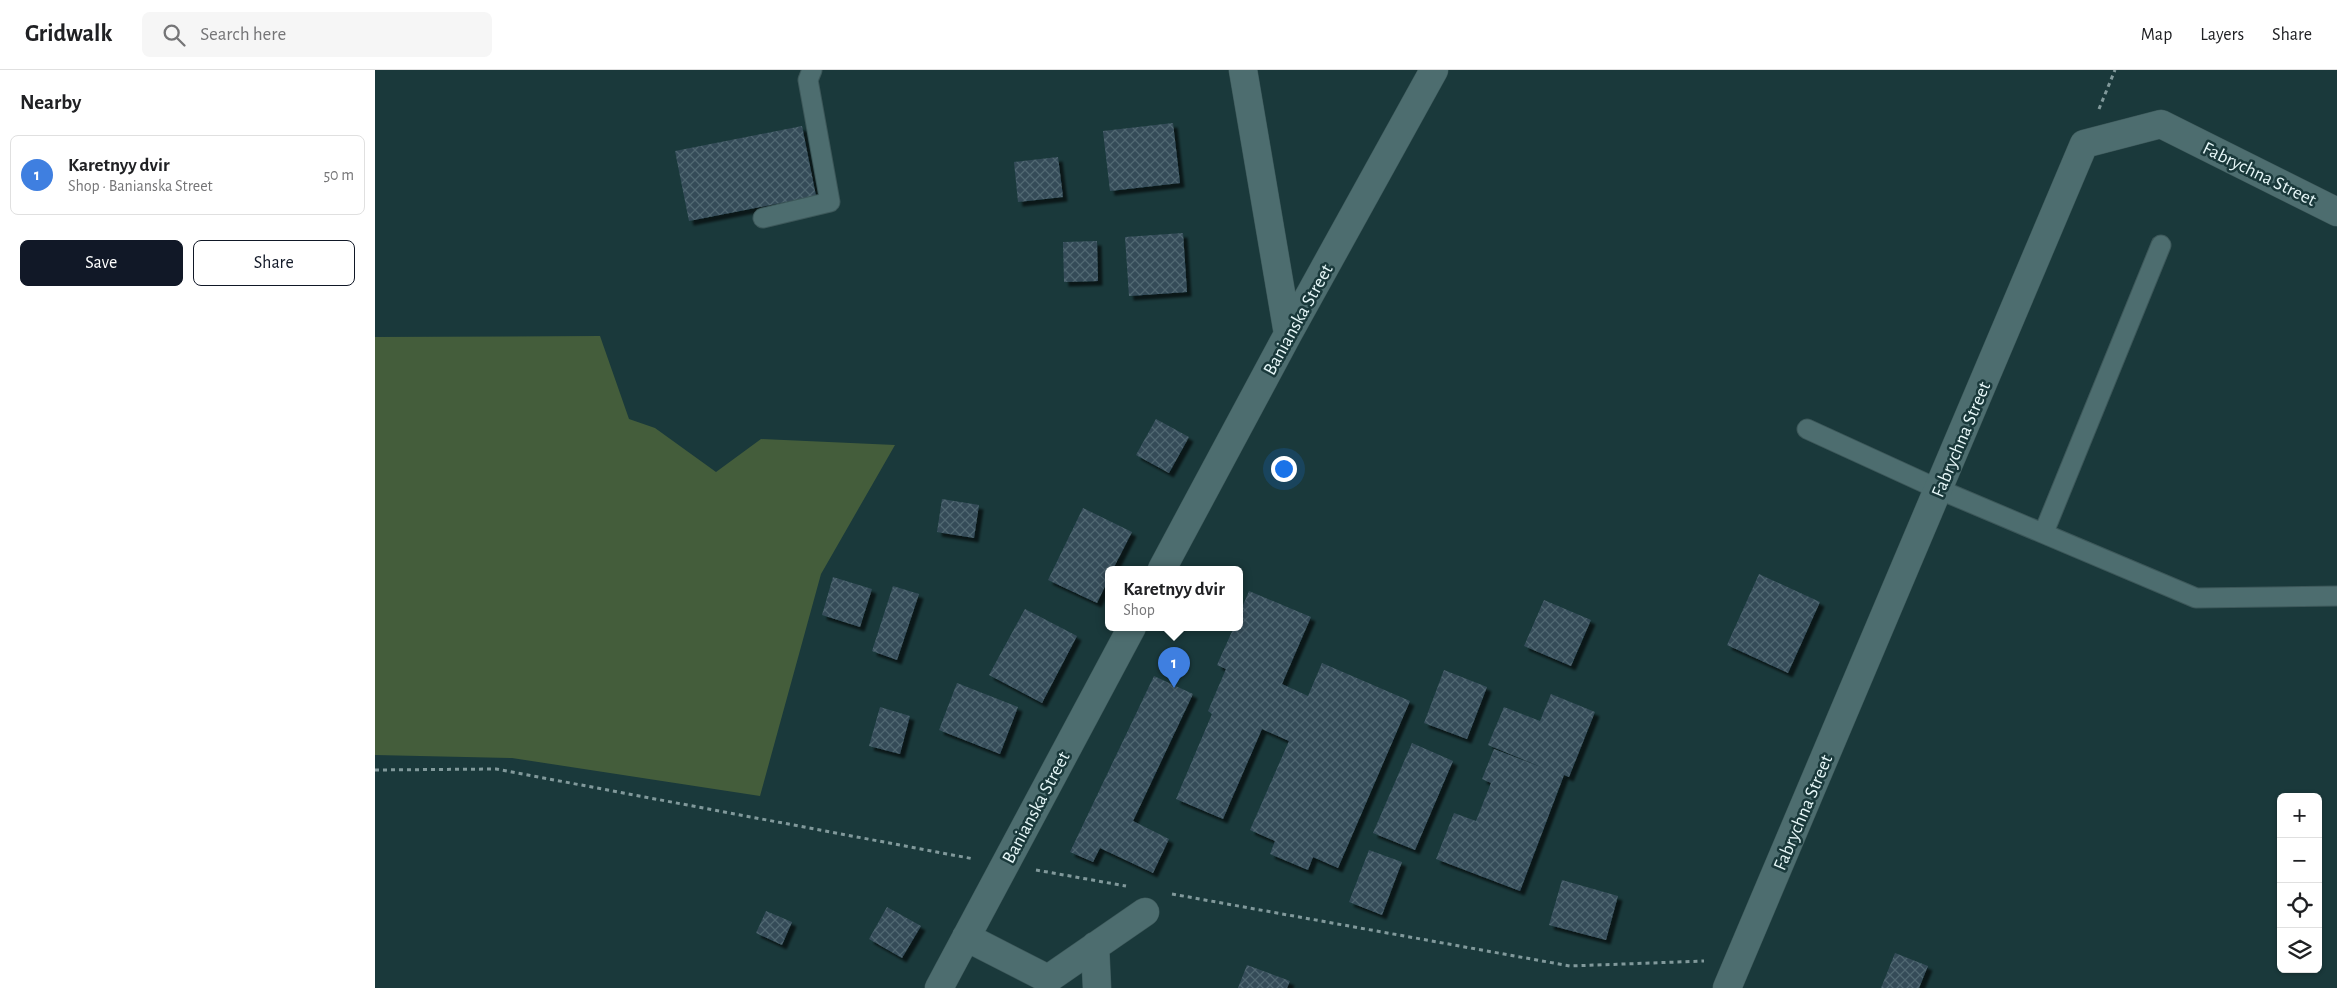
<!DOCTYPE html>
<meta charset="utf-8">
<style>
:root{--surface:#fff;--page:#f6f6f6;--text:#202124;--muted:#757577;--line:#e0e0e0;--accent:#111827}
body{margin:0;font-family:"Alegreya Sans",sans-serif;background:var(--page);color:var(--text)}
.controls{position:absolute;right:15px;bottom:15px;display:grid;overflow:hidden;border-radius:8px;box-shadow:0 1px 4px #0004}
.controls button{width:45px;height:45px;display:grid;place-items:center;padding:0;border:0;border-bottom:1px solid var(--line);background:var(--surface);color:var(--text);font:25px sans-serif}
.you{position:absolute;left:908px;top:398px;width:18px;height:18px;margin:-12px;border:4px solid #fff;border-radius:50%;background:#1a73e8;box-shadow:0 0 0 8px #1a73e833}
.badge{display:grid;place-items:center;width:32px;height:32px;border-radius:50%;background:var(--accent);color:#fff;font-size:16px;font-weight:700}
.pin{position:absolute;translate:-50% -41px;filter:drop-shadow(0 1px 2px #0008)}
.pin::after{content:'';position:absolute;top:26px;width:18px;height:15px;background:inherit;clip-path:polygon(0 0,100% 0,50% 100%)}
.popup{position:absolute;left:730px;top:496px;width:138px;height:65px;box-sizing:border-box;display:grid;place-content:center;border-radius:8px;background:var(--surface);filter:drop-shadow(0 1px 4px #0005);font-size:16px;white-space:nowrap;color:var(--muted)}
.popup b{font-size:19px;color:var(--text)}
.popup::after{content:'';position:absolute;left:50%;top:100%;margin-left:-10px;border:10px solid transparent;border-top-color:var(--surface)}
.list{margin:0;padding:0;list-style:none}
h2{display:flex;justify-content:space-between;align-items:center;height:65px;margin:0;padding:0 20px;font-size:21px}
h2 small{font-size:16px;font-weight:400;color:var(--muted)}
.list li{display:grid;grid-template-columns:32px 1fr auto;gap:15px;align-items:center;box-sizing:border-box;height:80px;margin:0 10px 10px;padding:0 10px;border:1px solid var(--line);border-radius:8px}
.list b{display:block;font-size:19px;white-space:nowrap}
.list p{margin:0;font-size:16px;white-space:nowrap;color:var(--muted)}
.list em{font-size:16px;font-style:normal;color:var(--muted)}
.actions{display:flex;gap:10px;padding:15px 20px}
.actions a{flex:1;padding:11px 0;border:1px solid var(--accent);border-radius:8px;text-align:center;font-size:18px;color:var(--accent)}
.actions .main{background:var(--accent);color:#fff}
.icon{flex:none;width:28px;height:28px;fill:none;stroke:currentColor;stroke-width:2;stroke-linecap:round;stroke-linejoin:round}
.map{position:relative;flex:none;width:1962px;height:918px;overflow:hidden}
header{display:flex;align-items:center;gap:30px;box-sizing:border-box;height:70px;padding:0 25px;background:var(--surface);border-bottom:1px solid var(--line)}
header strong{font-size:24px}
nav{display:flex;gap:28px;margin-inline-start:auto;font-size:18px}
.search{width:350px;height:45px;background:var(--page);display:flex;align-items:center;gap:12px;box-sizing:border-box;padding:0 18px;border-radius:8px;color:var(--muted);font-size:19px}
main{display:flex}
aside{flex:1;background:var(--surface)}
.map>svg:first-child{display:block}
.green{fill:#445d3b}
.building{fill:url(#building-cross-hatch);filter:url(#shadow)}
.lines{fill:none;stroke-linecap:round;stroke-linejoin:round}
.lane-casing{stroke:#3d585a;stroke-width:21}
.street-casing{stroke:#3d585a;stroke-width:29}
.path{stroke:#81999b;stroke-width:3;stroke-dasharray:4 4;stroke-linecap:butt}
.lane{stroke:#4d6d6f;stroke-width:19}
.street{stroke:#4d6d6f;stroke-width:28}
.labels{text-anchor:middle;stroke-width:5;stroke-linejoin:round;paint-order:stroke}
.street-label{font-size:19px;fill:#e6f7f8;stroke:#1a393b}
</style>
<header>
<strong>Gridwalk</strong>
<div class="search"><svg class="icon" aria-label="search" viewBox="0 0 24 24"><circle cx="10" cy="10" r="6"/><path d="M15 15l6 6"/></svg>Search here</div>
<nav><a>Map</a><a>Layers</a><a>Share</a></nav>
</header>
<main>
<aside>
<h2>Nearby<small></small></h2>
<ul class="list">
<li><span class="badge" style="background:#3f7fe0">1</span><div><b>Karetnyy dvir</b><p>Shop · Banianska Street</p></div><em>50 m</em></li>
</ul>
<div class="actions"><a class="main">Save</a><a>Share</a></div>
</aside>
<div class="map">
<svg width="1962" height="918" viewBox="0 0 1962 918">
<defs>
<pattern id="building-cross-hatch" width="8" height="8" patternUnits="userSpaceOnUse" patternTransform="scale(1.25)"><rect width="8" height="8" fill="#344c59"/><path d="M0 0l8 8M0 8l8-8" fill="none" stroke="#516772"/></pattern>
<filter id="shadow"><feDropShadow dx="4.5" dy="4.5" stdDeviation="1" flood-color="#0009"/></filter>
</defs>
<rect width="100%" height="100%" fill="#1a393b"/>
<path class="green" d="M225,266L254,349L280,358L341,402L386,369L520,375L446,504L385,726L137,688L0,685V267Z"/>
<path class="building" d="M798,53L805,113L735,121L728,61Z
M427,56L441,126L314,151L300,81Z
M683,87L688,127L643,132L639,92Z
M808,163L812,222L754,226L750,167Z
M722,171L723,211L689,212L688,172Z
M781,349L814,367L794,403L761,385Z
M567,429L604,435L599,468L562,462Z
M708,438L757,462L738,499H734V508L722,533L673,510Z
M1384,504L1445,532L1413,603L1352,575Z
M458,507L497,519L485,557L447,545Z
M518,516L544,524L522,590L497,581Z
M874,521L936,547L907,614L933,626L947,593L1035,631L963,798L938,787L933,800L895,784L900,771L875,760L914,671L887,659L848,749L801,729L837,644L833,641L851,599L842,595L859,557H864V545Z
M1169,530L1216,550L1196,596L1149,576Z
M650,539L702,566L667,633L614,605Z
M1069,600L1112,617L1092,669L1049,653Z
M779,606L818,624L758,751L794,769L778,803L725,778L718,792L695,782Z
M582,613L643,637L625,684L564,660Z
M1176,624L1220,642L1194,707L1189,705L1145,821L1061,789L1079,743L1101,751L1116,713L1107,709L1119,679L1171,699L1113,675L1129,637L1165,651Z
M505,637L535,646L525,684L494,676Z
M1037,673L1078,691L1040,780L998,763Z
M994,780L1027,792L1007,845L974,832Z
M1187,810L1243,826L1231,870L1174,855Z
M512,837L546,856L527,888L494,869Z
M391,841L417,852L407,875L381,863Z
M1520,883L1553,896L1544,918H1506Z
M872,895L915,911L912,918H863Z"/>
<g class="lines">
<defs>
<path id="lane" d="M388,148L455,132L433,10L437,0
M1432,359L1563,419L1821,528L1962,526
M1669,462L1786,175"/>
<path id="street" d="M868,0L913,264
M787,499L913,264L1059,0
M591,867L673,909L770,842
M720,876L722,918
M564,918L757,557
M1352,918L1709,74L1786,54L1962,142"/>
</defs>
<use href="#lane" class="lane-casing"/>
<use href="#street" class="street-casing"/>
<path class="path" d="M1724,39L1740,0
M0,700L121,699L599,789
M661,800L751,816
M797,824L1195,896L1329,891"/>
<use href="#lane" class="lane"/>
<use href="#street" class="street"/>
</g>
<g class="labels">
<g class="street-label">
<text transform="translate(1885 103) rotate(26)" y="7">Fabrychna Street</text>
<text transform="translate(922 249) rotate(-61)" y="7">Banianska Street</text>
<text transform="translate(1585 369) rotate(-67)" y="7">Fabrychna Street</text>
<text transform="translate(660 737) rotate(-62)" y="7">Banianska Street</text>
<text transform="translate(1427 742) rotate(-67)" y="7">Fabrychna Street</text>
</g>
</g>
</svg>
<div class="controls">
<button>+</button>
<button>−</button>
<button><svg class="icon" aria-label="locate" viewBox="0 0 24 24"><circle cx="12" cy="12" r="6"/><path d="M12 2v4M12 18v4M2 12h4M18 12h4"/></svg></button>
<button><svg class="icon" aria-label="layers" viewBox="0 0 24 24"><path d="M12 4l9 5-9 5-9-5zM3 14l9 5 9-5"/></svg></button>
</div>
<div class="you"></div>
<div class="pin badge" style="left:799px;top:618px;background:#3f7fe0">1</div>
<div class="popup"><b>Karetnyy dvir</b>Shop</div>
</div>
</main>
